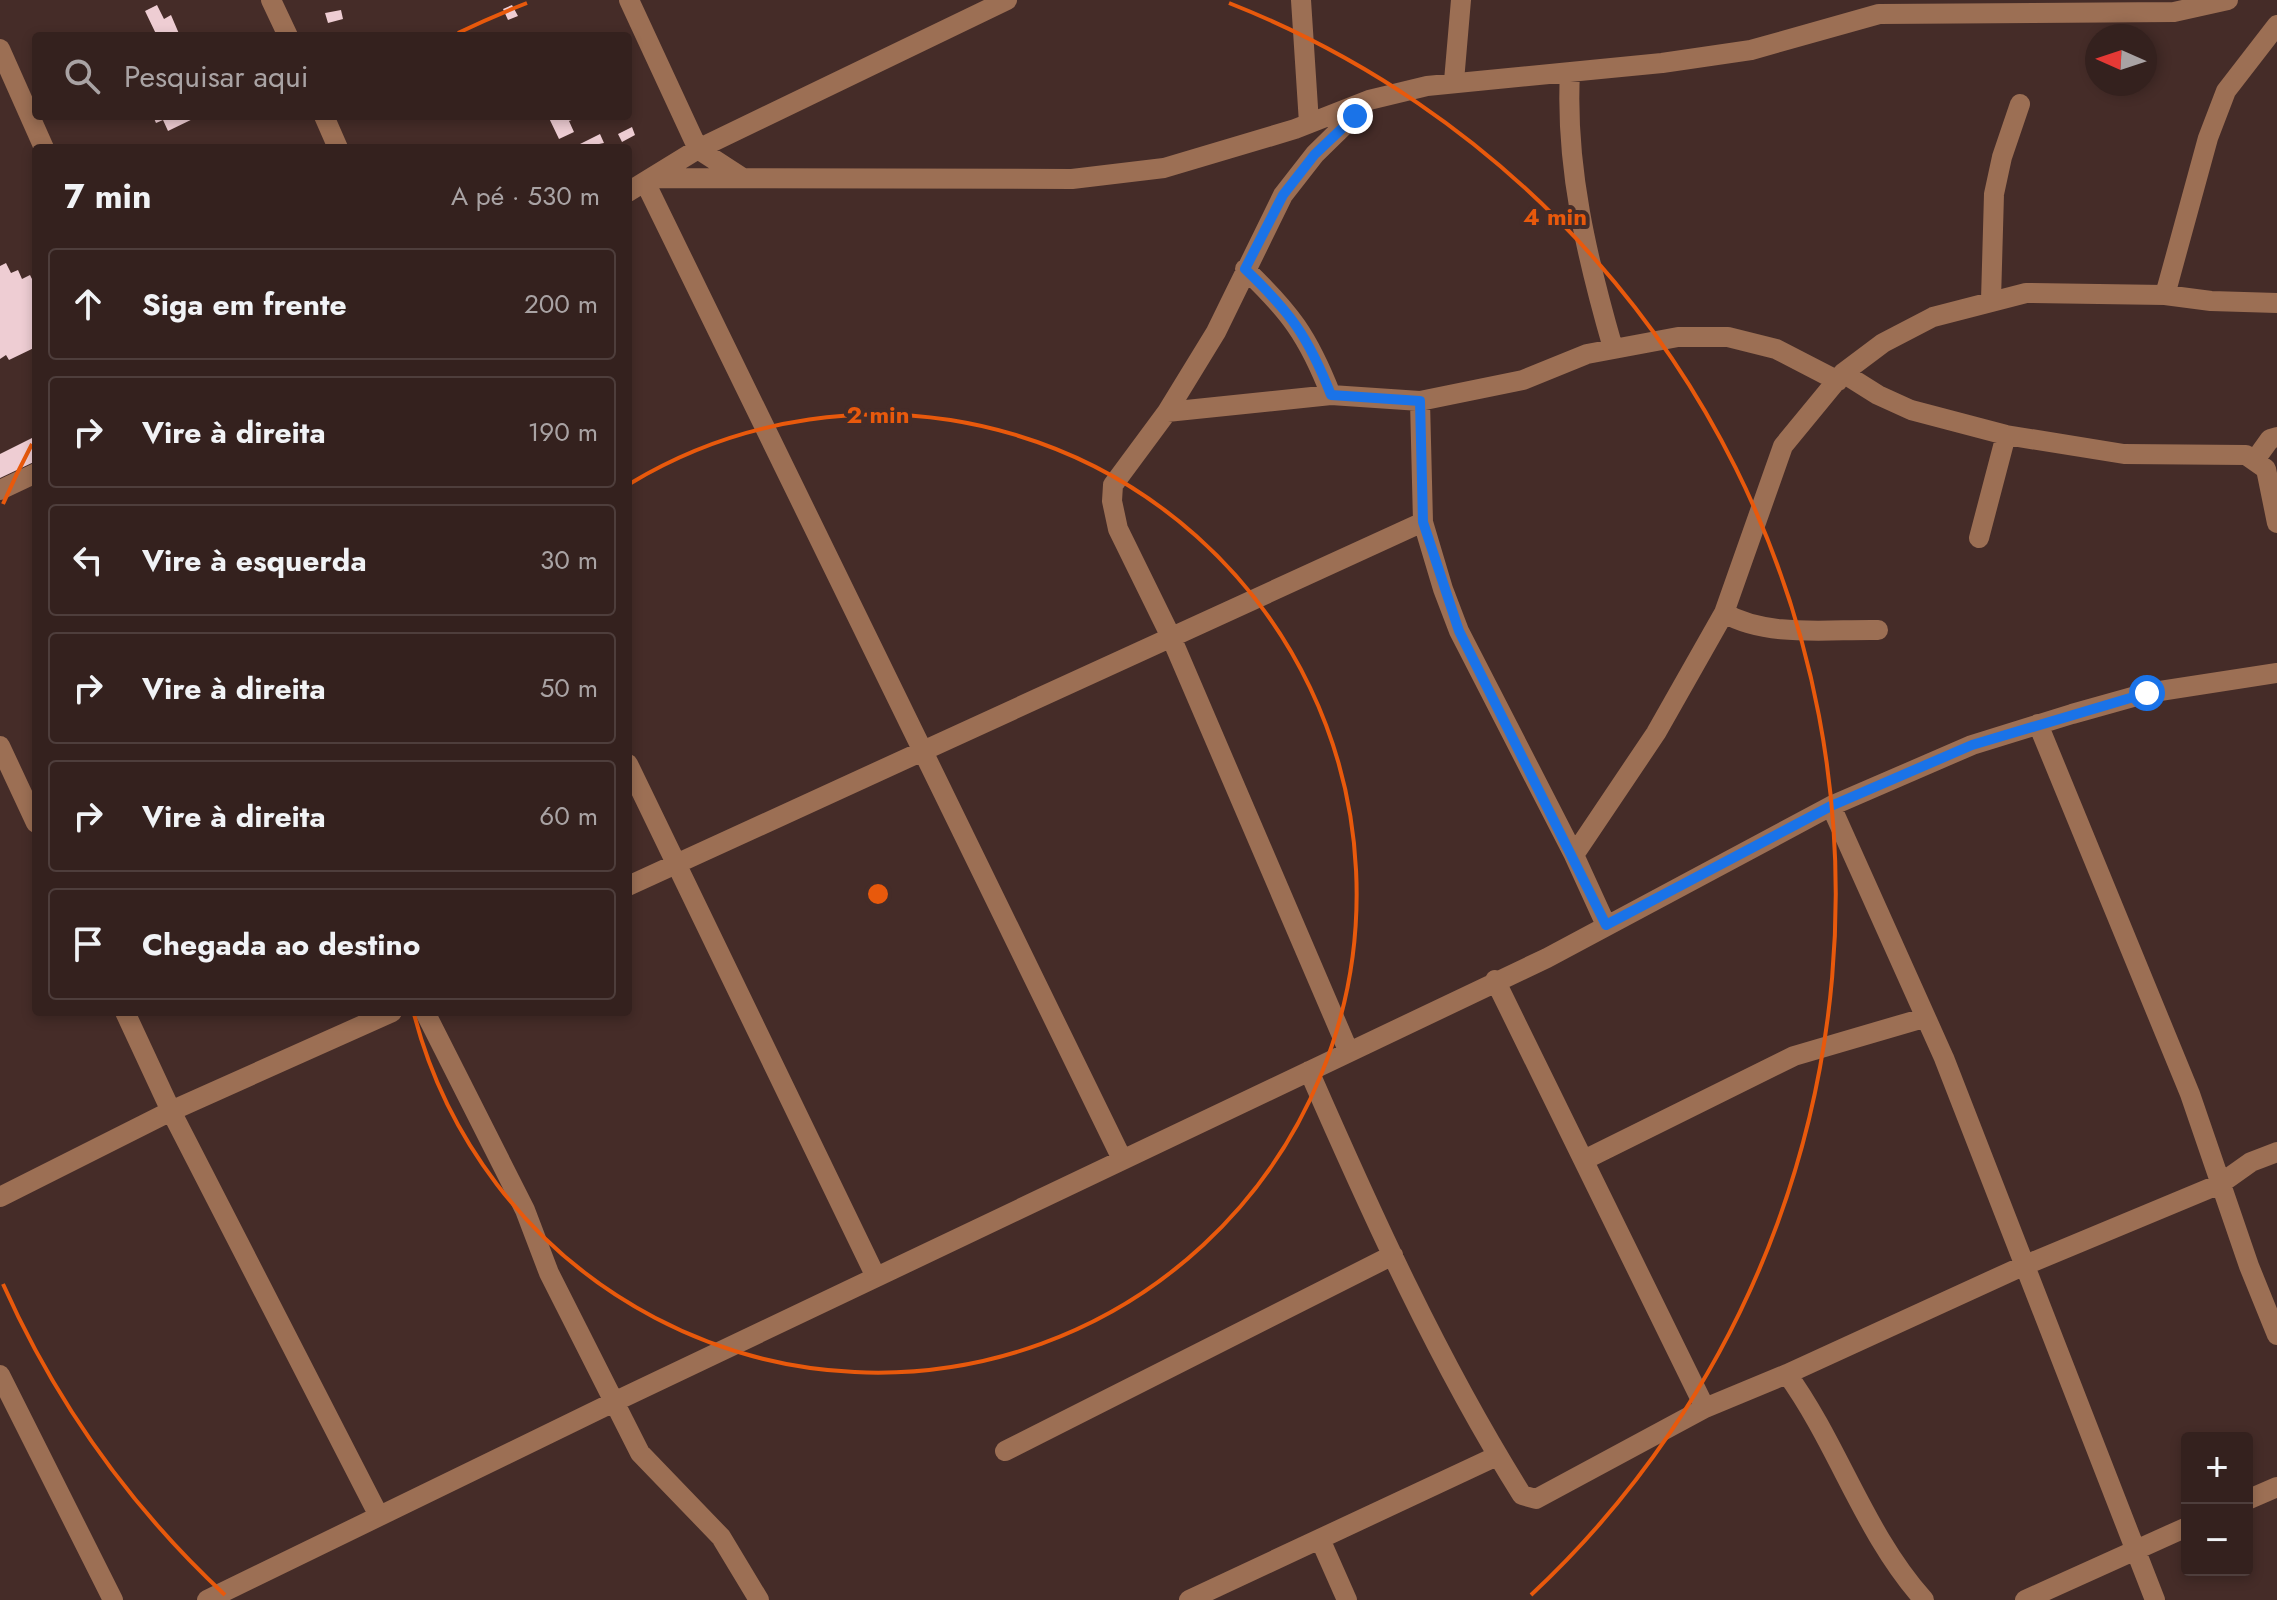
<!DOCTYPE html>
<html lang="pt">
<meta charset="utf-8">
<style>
:root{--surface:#34211e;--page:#3f2e2b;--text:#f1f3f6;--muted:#a9a3a4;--line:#4e3e3c}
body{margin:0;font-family:Jost,sans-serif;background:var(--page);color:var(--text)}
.controls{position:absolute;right:24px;bottom:24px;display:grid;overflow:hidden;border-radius:8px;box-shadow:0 4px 12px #0003}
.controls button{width:72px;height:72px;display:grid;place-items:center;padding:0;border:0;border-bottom:2px solid var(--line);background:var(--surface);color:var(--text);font:40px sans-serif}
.compass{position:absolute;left:2085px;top:24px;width:72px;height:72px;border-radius:50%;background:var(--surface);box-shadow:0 4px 12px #0003;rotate:273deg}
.stop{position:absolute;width:24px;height:24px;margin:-18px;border:6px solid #1a73e8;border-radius:50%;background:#fff}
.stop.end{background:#1a73e8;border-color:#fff;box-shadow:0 2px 8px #0008}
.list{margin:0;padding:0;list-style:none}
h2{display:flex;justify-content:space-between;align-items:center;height:104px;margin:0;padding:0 32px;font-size:34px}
h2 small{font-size:26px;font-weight:400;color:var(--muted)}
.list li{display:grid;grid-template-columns:52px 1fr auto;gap:24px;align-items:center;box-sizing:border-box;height:112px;margin:0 16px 16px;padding:0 16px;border:2px solid var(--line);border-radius:8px}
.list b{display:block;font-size:30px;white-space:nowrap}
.list em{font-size:26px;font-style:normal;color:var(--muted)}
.icon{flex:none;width:44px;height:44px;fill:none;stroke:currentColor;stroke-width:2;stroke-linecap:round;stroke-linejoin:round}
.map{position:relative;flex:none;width:2277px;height:1600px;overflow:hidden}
.search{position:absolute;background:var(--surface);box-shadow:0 4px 12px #0003;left:32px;top:32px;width:600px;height:88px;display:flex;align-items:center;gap:20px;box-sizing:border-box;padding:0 28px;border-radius:8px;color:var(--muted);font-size:30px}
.panel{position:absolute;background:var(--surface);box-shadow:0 4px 12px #0003;left:32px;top:144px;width:600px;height:872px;border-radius:8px}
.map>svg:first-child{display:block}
.building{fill:#eecdd3}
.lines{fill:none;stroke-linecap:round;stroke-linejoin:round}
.minor{stroke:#9c6f54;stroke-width:20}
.route{stroke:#1a73e8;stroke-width:10}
.ring{fill:none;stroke:#e8590c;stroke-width:4}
.centre{fill:#e8590c;stroke:#452c28;stroke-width:4}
.ring-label{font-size:24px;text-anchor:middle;font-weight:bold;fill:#e8590c;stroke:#452c28;stroke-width:8;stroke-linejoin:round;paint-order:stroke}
</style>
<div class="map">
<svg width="2277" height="1600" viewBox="0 0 2277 1600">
<rect width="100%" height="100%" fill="#452c28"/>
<path class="building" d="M157,5L164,19L171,15L180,36H157L145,11Z
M512,5L518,16L508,20L503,9Z
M341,10L343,19L328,23L325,13Z
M153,116H199L168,131L163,120L156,123Z
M548,116H572L574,119L569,121L574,132L559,139Z
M632,127L635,135L622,142L618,134Z
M600,134L604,143L580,148L578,145Z
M6,263L11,273L18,270L22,279L30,275L36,287V347L9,360L6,355L0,359V266Z
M36,436V461L0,478V454Z"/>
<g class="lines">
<path class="minor" d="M271,0L288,36
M629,0L698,149L741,177
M1301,0L1309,123
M0,49L44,148
M1570,72C1565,166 1587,258 1613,348
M1454,81L1461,0
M324,116L338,148
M655,178L1072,179L1164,168L1295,129L1369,100L1427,86L1662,63L1751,50L1879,14L2174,12L2228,0
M646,184L1122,1159
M628,192L698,149L1007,0
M1245,269C1290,312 1308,336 1331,395
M2165,295L2208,138L2226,91L2277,25
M1991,300L1994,194L2002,157L2020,104
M1843,373L1878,395L1911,410L2006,435L2124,454L2246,455L2266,469L2277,523
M1420,401L1423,522L1443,589L1459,631L1574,855L1606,925
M1167,412L1331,395L1420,401L1523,380L1587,354L1678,337H1728L1776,349L1838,381
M2255,460L2270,439L2277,437
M0,490L36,473
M1979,538L2006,435
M1724,613C1768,638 1829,629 1878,630
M2038,724L2190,1094L2249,1266L2277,1335
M0,746L36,823
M628,764L876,1277
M1831,806L1944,1058L2155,1600
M1574,855L1656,733L1724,613L1783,446L1843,373L1883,343L1933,317L2026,293L2165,295L2211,301L2277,303
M628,886L1423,522
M1495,980L1705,1408
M125,1012L171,1111L379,1516
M425,1012L525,1210L549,1273L640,1453L721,1537L759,1600
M1348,1050L1171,637L1118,529L1112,501L1113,485L1167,412L1216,332L1283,195L1315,154L1363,107
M1309,1071C1372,1215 1438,1361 1522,1495L1536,1499L1705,1408L1787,1374L2023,1266L2220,1184L2251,1162L2277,1152
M1584,1160L1794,1056L1924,1018
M0,1197L171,1111L392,1012
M1787,1374C1839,1446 1864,1533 1924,1600
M0,1375L113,1600
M1005,1451L1393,1255
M2247,1500L2277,1487
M1320,1539L1347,1600
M207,1600L616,1401L1547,958L1831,806L1972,745L2072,714L2147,693L2277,673
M1189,1600L1497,1456
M2025,1600L2187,1527"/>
</g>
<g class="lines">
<path class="route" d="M1355,116L1315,154L1283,195L1245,269C1290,312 1308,336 1331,395L1420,401L1423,522L1459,631L1606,925L1831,806L1972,745L2147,693"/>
</g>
<g class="ring">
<path d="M631 483A479 479 0 1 1 414 1014"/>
<path d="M225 1595A958 958 0 0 1 3 1284M3 504A958 958 0 0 1 32 444M458 33A958 958 0 0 1 527 3M1229 3A958 958 0 0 1 1531 1595"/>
</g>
<circle cx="878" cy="894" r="12" class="centre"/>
<g class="ring-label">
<text x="1555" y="225">4 min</text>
<text x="878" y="423">2 min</text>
</g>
</svg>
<div class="controls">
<button>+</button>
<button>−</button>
</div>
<svg class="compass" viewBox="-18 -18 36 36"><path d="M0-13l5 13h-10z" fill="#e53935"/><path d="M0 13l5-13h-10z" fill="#a9a3a4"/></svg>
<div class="stop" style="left:2147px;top:693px"></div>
<div class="stop end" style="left:1355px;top:116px"></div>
<div class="search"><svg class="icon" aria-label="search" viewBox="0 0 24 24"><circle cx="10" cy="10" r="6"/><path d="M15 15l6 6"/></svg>Pesquisar aqui</div>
<section class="panel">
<h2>7 min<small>A pé · 530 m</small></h2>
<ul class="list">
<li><svg class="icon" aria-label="ahead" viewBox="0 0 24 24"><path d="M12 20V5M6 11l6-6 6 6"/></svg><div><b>Siga em frente</b></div><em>200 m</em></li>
<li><svg class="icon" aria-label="right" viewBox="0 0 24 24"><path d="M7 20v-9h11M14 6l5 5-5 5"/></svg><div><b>Vire à direita</b></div><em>190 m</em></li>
<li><svg class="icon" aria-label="left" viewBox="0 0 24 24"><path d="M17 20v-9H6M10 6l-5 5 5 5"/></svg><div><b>Vire à esquerda</b></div><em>30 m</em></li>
<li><svg class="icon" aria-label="right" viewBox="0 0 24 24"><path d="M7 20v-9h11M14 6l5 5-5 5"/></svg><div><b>Vire à direita</b></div><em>50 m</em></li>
<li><svg class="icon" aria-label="right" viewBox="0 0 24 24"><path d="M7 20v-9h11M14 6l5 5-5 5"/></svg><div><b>Vire à direita</b></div><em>60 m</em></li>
<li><svg class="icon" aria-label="arrive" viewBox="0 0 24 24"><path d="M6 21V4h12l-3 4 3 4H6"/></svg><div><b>Chegada ao destino</b></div></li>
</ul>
</section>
</div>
